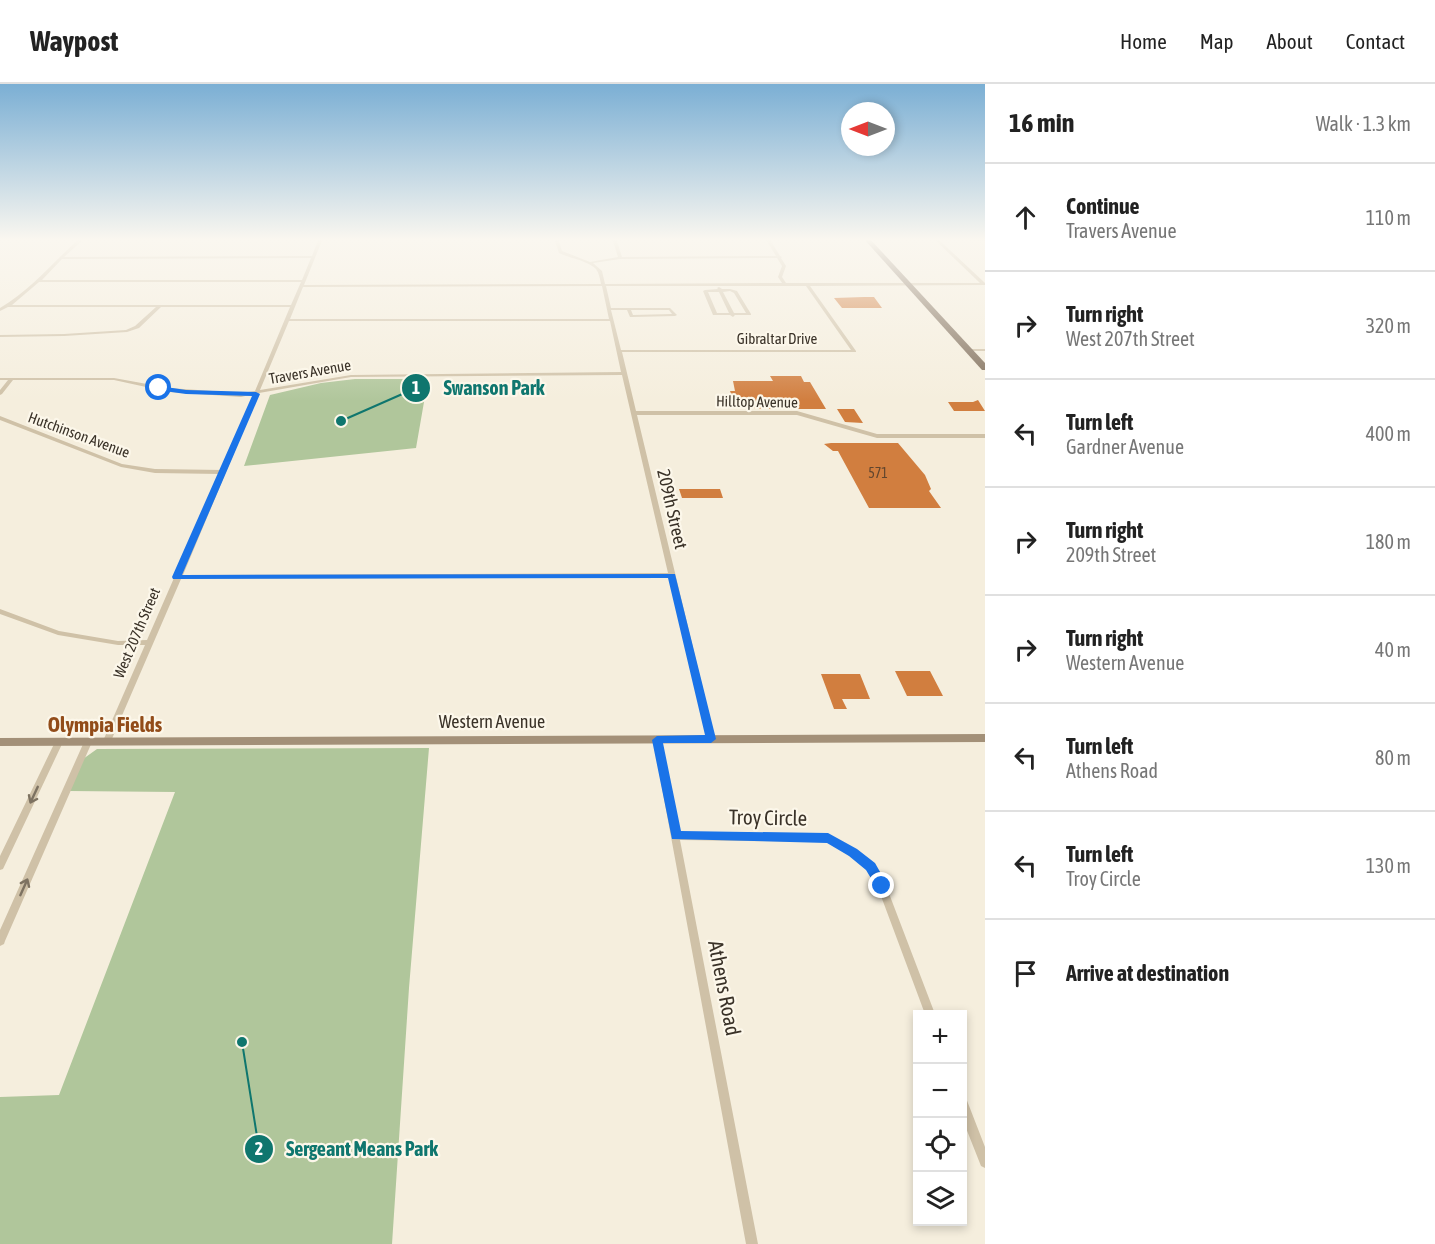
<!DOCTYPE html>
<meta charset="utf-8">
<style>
:root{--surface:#fff;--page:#f6f6f6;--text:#222;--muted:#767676;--line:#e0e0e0}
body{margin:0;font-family:"Asap Condensed",sans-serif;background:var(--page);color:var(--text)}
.controls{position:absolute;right:18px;bottom:18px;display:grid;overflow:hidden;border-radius:0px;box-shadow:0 3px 9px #0003}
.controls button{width:54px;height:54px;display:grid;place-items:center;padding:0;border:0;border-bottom:2px solid var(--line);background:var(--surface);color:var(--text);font:30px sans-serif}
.compass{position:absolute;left:841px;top:18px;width:54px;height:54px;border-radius:50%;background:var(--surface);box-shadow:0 3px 9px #0003;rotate:270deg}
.stop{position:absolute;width:18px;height:18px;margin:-14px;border:4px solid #1a73e8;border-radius:50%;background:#fff}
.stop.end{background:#1a73e8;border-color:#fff;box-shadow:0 2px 6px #0008}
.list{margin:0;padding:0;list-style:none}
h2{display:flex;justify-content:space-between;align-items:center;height:78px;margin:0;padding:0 24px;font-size:26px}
h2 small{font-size:20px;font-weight:400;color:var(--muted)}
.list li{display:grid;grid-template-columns:39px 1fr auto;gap:18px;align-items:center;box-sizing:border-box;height:108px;padding:0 24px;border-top:2px solid var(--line)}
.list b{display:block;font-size:22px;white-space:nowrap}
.list p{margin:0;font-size:20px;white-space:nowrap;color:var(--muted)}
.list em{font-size:20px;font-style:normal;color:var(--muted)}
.icon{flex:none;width:33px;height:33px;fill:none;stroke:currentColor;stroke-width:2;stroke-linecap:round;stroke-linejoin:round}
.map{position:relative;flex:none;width:985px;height:1160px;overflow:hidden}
header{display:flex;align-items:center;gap:36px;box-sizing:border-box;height:84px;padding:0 30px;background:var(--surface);border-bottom:2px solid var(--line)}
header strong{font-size:28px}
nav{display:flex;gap:33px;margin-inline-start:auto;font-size:21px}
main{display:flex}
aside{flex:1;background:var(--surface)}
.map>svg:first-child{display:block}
.green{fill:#b0c69b}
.building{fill:#d17e3f}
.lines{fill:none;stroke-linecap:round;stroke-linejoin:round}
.minor{fill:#cfc1a7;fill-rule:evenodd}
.secondary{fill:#a39078;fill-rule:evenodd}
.primary{fill:#7e6c58;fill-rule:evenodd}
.oneway{stroke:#7d7261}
.route{fill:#1a73e8}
.labels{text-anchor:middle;stroke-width:4.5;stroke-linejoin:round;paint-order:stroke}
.far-number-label{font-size:14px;fill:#60452e}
.far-street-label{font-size:15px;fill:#3a3228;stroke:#fcf7ea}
.street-label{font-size:18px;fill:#3a3228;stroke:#fcf7ea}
.quarter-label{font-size:21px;font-weight:bold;fill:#924c19;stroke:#fcf7ea}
.near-street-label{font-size:21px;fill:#3a3228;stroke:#fcf7ea}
.leader{fill:none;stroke:#0f766e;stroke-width:2}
.callout-dot{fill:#0f766e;stroke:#fcf7ea;stroke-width:2}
.mark-label{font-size:18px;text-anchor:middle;font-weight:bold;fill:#fff}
.callout-label{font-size:20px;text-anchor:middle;font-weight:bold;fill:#0f766e;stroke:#fcf7ea;stroke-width:4.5;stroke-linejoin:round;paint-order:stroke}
</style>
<header>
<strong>Waypost</strong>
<nav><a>Home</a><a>Map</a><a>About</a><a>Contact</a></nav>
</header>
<main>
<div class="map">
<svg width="985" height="1160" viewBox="0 0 985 1160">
<rect width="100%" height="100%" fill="#f5eedd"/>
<path class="green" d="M355,295H428L416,364L244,382L270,311L321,299Z
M429,664L409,904L392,1160H0V1013L59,1011L175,708L69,707L83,675L97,665Z"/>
<path class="building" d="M864,213H874L882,224H842L834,214Z
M770,292H801L804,298H810L826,325H764L753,324L751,320H735L730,307H735L733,297H773Z
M978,316L985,327H954L948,318H973Z
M837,325H854L863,339L845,338Z
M831,359H898L925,391L931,405L929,407L941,424H869L838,367H833L824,360Z
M679,405H720L723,414H682Z
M895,587H930L943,612H907Z
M821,590H860L870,615H842L847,625H834Z"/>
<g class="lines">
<path class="minor" d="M80,154H85L64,173L312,172L319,154H323L304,201L601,200C600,195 599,189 596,185C589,177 569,174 559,169L554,154H558L562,167L590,178L618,173L612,154H616L622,173L776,172L765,154H769L780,172L782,173L781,174L786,182L782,193L786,199H980L933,154H937L985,199V201L810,202L856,267V268H622L636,327H797L877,350H985V354H877L797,331H637L715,655L714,657H708L707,655L669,493L181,495L111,657L110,659H104L103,657L145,561H118L58,551L0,530V525L59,547L118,557L147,556L174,494V493L176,491L220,390L155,389L121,383L0,336V332L122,380L155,385L222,386L254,310L241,313L169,308L114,296H13L2,310L0,311V306L8,296H0V294H114L169,304L241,309L255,307L290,223H161L139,244L127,248L64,252L0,253V251L64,250L126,246L135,242L156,223H8L0,227V224C32,205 53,178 80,154ZM311,174L302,196H42L62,175ZM777,174L782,182L778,193L782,199L605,200L602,187L593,179L620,175ZM39,198H301L291,221H12ZM602,202L609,235H290L303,203ZM606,202H806L851,266H621L611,226H627L630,233H632L675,232L677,231L670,224H611ZM631,226H669L672,230L633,231ZM289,237H610L621,288L351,291L260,306ZM622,291L668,489L183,491L259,309L351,293Z
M954,154L985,155V157L956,155Z
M719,203L722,205H730L737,207L751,230V231H735L733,233L730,231H713L703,207L705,206L718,205L717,204ZM730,207L734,209L746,229H734L723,208ZM708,208H719L729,229H717Z
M966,265H985V267H966Z
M657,652L660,653L661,655L679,748L828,750L856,766L873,780L885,799L935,930H925L878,804L867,786L850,772L827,758L680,756L758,1160H746L653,655L654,653Z
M59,655L62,656L63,658L3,785L0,786V772L55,658L56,656Z
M88,655L91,656L92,658L5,857L4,860L0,862V846L84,658L85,656Z
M962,1012L966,1014L985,1063V1084L981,1082L962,1034Z"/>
<path class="secondary" d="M985,650V658L0,662V654Z"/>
<path class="primary" d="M863,154H869L985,279V286H982Z"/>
</g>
<defs><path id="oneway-shaft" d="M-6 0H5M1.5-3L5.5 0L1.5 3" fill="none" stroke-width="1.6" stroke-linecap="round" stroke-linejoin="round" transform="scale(1.5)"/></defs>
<g class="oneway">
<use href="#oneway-shaft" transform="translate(34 711) rotate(115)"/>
<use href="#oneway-shaft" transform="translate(24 803) rotate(-66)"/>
</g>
<linearGradient id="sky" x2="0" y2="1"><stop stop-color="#7bafd4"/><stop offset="0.49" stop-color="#faf7f0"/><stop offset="1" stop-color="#faf7f0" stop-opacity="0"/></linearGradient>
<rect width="985" height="317" fill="url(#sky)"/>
<path class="route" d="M159,302L186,306L256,308L260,310L182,491L675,490L716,655L711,659H663L681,747L828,749L857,765L875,779L888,802L887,806H878L866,786L849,772L827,759L672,755L652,656L657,652L705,651L668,494L173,495L172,493L252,312L186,310L157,306Z"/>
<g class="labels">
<g class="far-number-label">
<text x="878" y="394">571</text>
</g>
<g class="far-street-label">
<text x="777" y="260">Gibraltar Drive</text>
<text transform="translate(310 288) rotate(-10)" y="5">Travers Avenue</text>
<text transform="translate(757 318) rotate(1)" y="5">Hilltop Avenue</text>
<text transform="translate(79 351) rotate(20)" y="5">Hutchinson Avenue</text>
<text transform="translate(137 549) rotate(-67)" y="5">West 207th Street</text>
</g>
<g class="street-label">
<text transform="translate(672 425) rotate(77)" y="6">209th Street</text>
<text x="492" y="644">Western Avenue</text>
</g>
<g class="quarter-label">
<text x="105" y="648">Olympia Fields</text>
</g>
<g class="near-street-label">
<text transform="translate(768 734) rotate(1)" y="7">Troy Circle</text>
<text transform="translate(724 904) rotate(79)" y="7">Athens Road</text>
</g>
</g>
<path class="leader" d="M341 337L416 304M242 958L259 1065"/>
<g class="callout-dot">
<circle cx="341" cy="337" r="6"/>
<circle cx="242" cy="958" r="6"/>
<circle cx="416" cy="304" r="15"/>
<circle cx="259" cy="1065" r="15"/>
</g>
<g class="mark-label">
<text x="416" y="310">1</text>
<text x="259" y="1071">2</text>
</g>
<g class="callout-label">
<text x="494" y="311">Swanson Park</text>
<text x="362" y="1072">Sergeant Means Park</text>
</g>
</svg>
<div class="controls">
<button>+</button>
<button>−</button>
<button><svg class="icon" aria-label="locate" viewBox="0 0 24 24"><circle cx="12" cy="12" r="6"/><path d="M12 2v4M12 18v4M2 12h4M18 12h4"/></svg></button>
<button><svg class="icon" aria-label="layers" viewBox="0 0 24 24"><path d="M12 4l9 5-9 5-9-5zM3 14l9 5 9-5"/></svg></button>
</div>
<svg class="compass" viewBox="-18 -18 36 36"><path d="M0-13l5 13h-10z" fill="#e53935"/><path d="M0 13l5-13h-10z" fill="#767676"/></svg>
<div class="stop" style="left:159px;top:304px"></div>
<div class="stop end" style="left:882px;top:802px"></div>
</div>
<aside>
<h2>16 min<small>Walk · 1.3 km</small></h2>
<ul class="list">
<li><svg class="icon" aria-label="ahead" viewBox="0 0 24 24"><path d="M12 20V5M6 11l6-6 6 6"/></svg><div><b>Continue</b><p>Travers Avenue</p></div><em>110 m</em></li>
<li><svg class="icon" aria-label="right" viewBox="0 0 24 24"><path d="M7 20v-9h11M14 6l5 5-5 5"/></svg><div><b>Turn right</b><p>West 207th Street</p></div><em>320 m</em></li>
<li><svg class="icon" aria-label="left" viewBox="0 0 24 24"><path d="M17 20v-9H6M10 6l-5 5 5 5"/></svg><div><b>Turn left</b><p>Gardner Avenue</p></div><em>400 m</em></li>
<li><svg class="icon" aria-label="right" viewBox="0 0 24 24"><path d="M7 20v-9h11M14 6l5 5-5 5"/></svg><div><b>Turn right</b><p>209th Street</p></div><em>180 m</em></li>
<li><svg class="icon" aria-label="right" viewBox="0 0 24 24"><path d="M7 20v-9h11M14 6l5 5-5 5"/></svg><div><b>Turn right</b><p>Western Avenue</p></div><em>40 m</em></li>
<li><svg class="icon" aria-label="left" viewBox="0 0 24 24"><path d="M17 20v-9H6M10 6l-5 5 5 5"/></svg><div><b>Turn left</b><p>Athens Road</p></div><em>80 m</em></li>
<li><svg class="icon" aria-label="left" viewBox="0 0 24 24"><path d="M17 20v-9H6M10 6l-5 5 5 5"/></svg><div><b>Turn left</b><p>Troy Circle</p></div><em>130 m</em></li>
<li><svg class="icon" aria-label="arrive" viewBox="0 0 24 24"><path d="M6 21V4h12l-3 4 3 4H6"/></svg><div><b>Arrive at destination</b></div></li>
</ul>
</aside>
</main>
